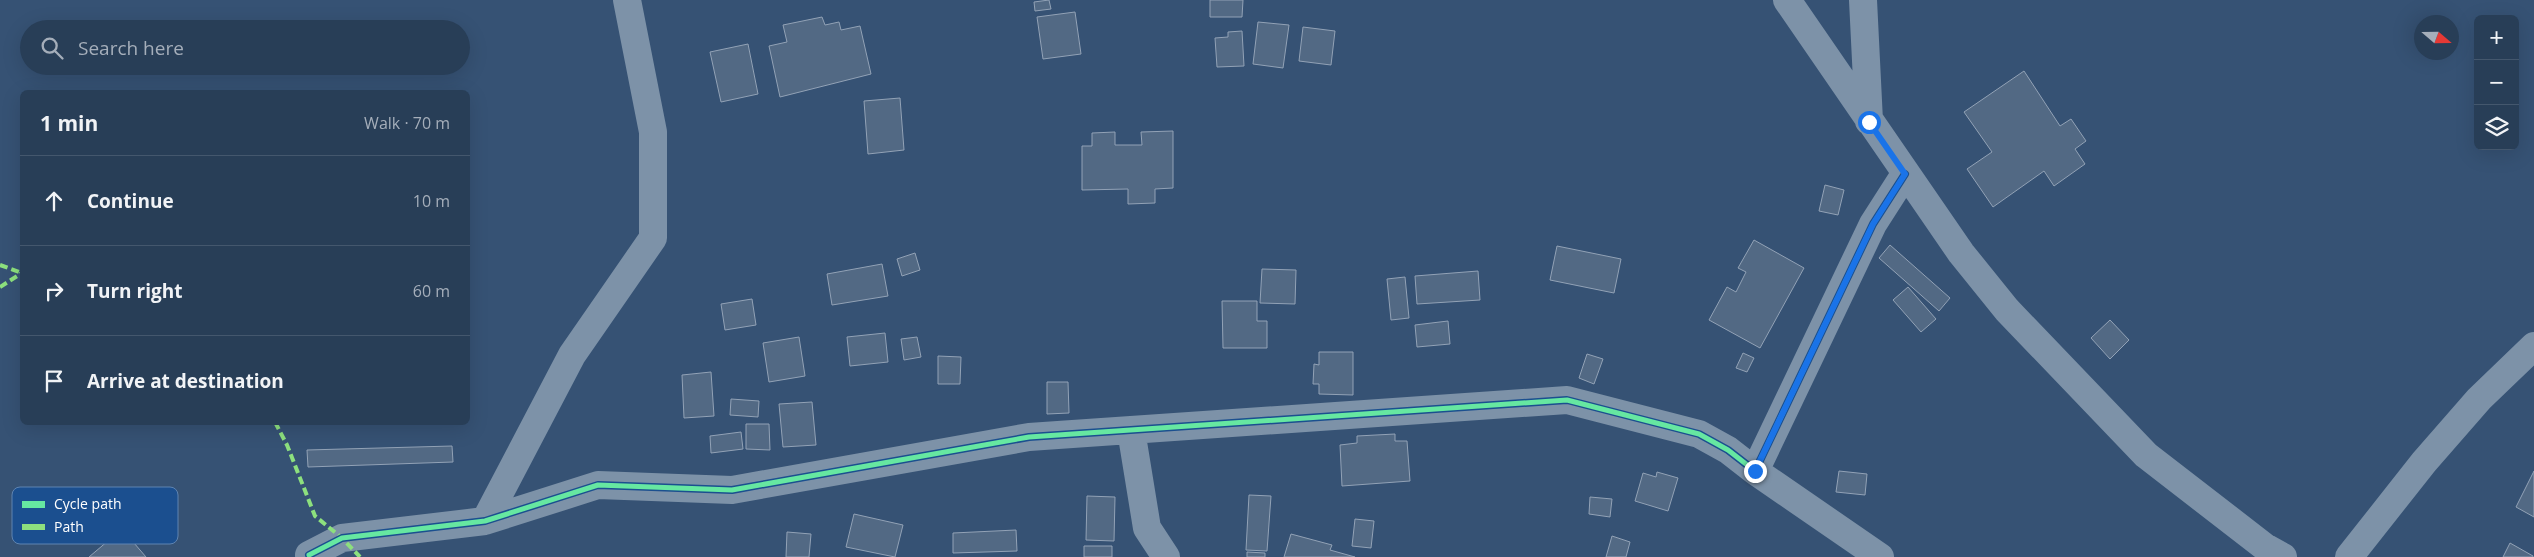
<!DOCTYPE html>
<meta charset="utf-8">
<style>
:root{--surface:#283e57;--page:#30455d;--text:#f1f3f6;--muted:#a5aeba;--line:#44576d}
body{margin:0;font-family:"Open Sans",sans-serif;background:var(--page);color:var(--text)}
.controls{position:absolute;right:15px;top:15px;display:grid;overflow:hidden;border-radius:8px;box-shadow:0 5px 20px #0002}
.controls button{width:45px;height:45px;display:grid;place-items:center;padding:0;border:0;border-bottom:1px solid var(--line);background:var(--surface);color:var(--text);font:25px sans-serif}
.compass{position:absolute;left:2414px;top:15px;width:45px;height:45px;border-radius:50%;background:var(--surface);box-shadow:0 5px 20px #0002;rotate:110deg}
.stop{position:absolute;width:15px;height:15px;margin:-11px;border:4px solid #1a73e8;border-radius:50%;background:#fff}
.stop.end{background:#1a73e8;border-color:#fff;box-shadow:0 1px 5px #0008}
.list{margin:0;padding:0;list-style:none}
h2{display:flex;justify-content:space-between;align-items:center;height:65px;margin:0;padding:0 20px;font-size:21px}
h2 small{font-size:16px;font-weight:400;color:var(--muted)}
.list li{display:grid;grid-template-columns:32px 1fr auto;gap:15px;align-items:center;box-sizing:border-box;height:90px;padding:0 20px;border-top:1px solid var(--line)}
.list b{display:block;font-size:19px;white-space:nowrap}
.list em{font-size:16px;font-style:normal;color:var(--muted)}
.icon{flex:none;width:28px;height:28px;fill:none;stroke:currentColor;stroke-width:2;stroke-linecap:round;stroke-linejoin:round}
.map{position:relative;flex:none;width:2534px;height:557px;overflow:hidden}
.search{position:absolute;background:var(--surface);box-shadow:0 5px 20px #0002;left:20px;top:20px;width:450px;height:55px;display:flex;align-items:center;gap:12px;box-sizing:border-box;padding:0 18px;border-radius:28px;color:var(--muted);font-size:19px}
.panel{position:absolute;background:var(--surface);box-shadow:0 5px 20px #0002;left:20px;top:90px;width:450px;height:335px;border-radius:8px}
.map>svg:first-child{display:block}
.building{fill:#526984;stroke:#92a2b6}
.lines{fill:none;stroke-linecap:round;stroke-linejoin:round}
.minor{stroke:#7d92a8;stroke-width:28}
.quiet{stroke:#8de07e;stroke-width:4;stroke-dasharray:8 4;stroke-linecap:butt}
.cycleway-casing{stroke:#1b4f8f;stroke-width:8}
.cycleway{stroke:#66e7a1;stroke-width:5}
.route{stroke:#1a73e8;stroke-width:6}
.key{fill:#1b4f8f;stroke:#5f84b1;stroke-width:1}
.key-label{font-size:14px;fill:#fff}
</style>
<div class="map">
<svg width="2534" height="557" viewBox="0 0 2534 557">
<rect width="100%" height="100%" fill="#365274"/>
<path class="building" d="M1049,0L1051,9L1035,11L1034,2Z
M1210,0H1243L1242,17H1210Z
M1075,12L1081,54L1043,59L1037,17Z
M822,17L825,25L839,22L841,30L860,26L871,74L780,97L769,46L787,42L783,25Z
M1258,22L1289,25L1283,68L1253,64Z
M1303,27L1335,31L1331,65L1299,61Z
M1242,31L1244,66L1217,67L1215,38L1228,37V32Z
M748,44L758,94L721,102L710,52Z
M2024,71L2060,126L2071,119L2086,141L2075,149L2085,164L2054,186L2044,171L1993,207L1967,169L1992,152L1964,112Z
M900,98L904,150L868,154L864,101Z
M1173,131V188L1155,189V203L1128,204V189L1082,190V146H1092V133L1115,132V145H1142L1141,132Z
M1825,185L1844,190L1838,215L1819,211Z
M1754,240L1804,268L1760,348L1709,320L1727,287L1736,292L1746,272L1738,268Z
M1890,245L1950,298L1939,311L1879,258Z
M1557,246L1621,259L1614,293L1550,280Z
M915,253L920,270L902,276L897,259Z
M882,264L888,296L832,305L827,274Z
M1262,269L1296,270L1295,304L1260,303Z
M1478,271L1480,300L1417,304L1415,276Z
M1405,277L1409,318L1391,320L1387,279Z
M1908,287L1936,319L1921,332L1893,300Z
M752,299L756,325L725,330L721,304Z
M1222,301H1257V321H1267V348H1223Z
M2110,320L2129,340L2110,359L2091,338Z
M1448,321L1450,344L1417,347L1415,325Z
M885,333L888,362L850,366L847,337Z
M799,337L805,376L769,382L763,343Z
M917,337L921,357L904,360L901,339Z
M1319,352H1353V395L1319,394V384H1313L1314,364L1319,365Z
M1743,353L1754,358L1747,372L1736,368Z
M1587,354L1603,359L1594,384L1579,378Z
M938,356L961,357L960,384H938Z
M711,372L714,416L684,418L682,375Z
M1047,382H1068L1069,413L1047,414Z
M731,399L759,401L758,417L730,415Z
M812,402L816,445L783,447L779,404Z
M746,424H769L770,450L746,449Z
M741,432L743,449L711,453L710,436Z
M1395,434V441H1407L1410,481L1342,486L1340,445L1357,443V436Z
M452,446L453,462L308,467L307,450Z
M1839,471L1867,474L1865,495L1836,492Z
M2534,471V517L2516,507Z
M1657,472L1678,478L1668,511L1635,501L1643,473L1656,477Z
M1249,495L1271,496L1267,551L1246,550Z
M1087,496L1115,497L1114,541L1086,540Z
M1590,497L1612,499L1610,517L1589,514Z
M854,514L903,525L895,557L846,547Z
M1355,519L1374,521L1371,548L1352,546Z
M122,529L146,557H89Z
M1016,530L1017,551L953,553V533Z
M787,532L811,534L809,557H786Z
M1291,534L1332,545L1330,550L1355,557H1284Z
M1612,536L1630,542L1626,557H1606Z
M2510,543L2533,556V557H2503Z
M1084,546H1112V557H1084Z
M1247,552L1265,553V557H1247Z"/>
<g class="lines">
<path class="minor" d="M1787,0L1961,253L2007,310L2146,455L2265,547L2283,557
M1863,0L1869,121
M1131,430L1147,528L1166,557
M1755,471L1880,557
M485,521L572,355L653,238V132L627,0
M309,555L342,538L485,521L598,485L732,490L1029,437L1567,400L1699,434L1728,450L1755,471L1873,224L1905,174
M2349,557L2424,462L2479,399L2534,346"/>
<path class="quiet" d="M0,265L22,273
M0,287L22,273
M275,422L287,445L315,516L342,538L360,557"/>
<defs>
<path id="cycleway" d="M309,555L342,538L485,521L598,485L732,490L1029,437L1567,400L1699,434L1728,450L1755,471L1873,224L1905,174"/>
</defs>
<use href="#cycleway" class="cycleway-casing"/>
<use href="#cycleway" class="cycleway"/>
</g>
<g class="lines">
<path class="route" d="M1755,471L1873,224L1905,174L1869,122"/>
</g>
<rect x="12" y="487" width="166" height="57" rx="8" class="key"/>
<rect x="22" y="501" width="23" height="7" fill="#66e7a1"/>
<rect x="22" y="524" width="23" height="6" fill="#8de07e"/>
<g class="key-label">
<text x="54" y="509">Cycle path</text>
<text x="54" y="532">Path</text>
</g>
</svg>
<div class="controls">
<button>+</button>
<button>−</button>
<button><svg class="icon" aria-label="layers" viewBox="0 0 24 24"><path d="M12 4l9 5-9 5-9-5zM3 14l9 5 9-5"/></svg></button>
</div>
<svg class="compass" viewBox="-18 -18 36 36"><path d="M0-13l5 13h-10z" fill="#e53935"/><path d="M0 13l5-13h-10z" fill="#a5aeba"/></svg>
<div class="stop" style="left:1869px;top:122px"></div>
<div class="stop end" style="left:1755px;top:471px"></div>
<div class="search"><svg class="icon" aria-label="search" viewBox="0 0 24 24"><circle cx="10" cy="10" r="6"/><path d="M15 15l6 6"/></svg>Search here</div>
<section class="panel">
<h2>1 min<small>Walk · 70 m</small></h2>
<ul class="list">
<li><svg class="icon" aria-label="ahead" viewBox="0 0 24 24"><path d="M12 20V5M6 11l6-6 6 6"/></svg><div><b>Continue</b></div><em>10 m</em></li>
<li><svg class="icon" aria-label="right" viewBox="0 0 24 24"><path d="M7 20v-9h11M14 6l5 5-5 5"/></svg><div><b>Turn right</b></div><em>60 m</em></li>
<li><svg class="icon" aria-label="arrive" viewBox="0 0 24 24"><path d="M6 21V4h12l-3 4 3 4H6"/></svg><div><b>Arrive at destination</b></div></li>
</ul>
</section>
</div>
